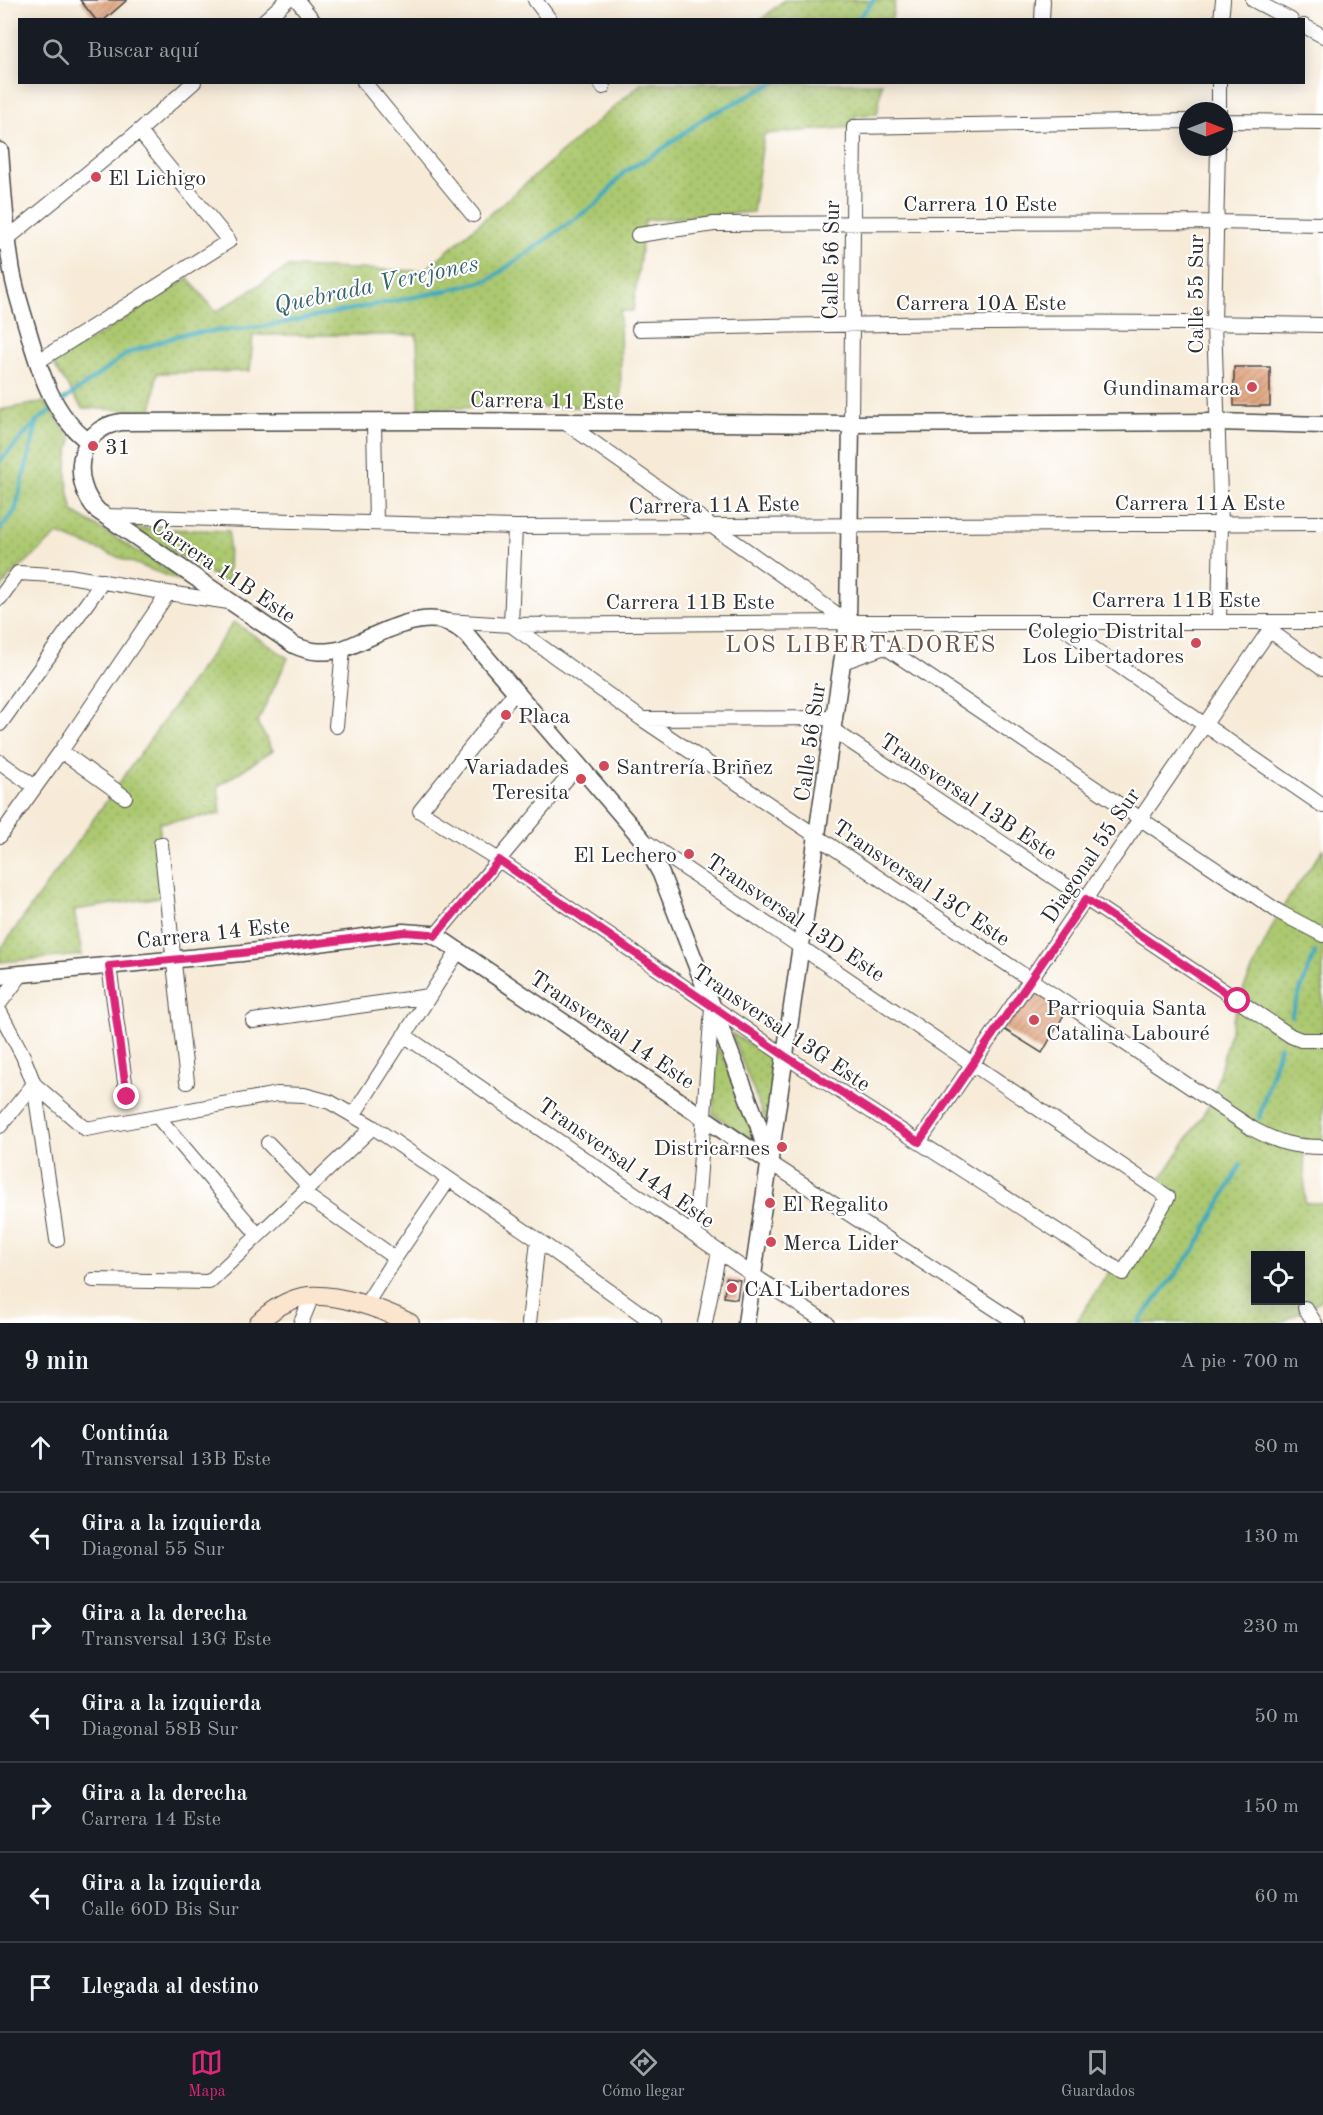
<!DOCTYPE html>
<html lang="es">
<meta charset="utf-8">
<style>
:root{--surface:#171b24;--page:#20242c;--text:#f1f3f6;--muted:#9ea1a6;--line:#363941;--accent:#db2777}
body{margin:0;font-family:"Old Standard TT",serif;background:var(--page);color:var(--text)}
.controls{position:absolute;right:18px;bottom:18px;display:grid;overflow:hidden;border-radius:0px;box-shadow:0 3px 15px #0003}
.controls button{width:54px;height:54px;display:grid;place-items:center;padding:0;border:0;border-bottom:2px solid var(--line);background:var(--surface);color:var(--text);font:30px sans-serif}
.compass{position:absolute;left:1179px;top:102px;width:54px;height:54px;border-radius:50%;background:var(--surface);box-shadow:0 3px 15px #0003;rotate:90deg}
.stop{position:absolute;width:18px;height:18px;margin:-14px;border:4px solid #db2777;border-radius:50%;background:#fff}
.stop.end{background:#db2777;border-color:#fff;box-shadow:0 2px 6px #0008}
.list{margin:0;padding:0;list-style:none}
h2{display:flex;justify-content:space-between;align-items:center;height:78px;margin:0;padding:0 24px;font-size:26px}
h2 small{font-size:20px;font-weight:400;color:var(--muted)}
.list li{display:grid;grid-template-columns:39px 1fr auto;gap:18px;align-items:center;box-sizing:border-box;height:90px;padding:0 24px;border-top:2px solid var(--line)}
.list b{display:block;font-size:22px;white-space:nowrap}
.list p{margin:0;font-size:20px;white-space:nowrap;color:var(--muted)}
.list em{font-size:20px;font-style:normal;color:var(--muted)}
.icon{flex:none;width:33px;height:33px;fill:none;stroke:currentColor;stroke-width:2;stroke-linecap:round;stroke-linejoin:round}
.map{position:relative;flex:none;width:1323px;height:1323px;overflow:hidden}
.search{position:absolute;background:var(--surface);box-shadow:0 3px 15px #0003;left:18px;right:18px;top:18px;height:66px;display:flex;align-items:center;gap:15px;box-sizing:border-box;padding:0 21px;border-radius:0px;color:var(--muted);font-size:22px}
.sheet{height:708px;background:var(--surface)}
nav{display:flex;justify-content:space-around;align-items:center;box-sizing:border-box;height:84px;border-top:2px solid var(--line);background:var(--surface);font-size:16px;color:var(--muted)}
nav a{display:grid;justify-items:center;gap:3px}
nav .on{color:var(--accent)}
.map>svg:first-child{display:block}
.green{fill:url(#green-dots);stroke:#6c7a4d;stroke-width:1.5;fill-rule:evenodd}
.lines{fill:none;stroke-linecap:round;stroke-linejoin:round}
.stream{stroke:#3daabb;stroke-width:4.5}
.building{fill:url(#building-hatch)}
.minor-casing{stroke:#4a4845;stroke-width:16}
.tertiary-casing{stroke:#4a4845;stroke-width:19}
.secondary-casing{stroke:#4a4845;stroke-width:20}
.minor{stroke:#fff;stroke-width:14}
.tertiary{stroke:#fff;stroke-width:16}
.secondary{stroke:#fce5cf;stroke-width:18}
.route{stroke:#db2777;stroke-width:8}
.poi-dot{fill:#d1495b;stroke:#fff;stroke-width:2}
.labels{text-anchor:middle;stroke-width:4.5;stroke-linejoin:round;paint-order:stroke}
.poi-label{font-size:22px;fill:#2b2b2b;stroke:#fff;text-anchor:start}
.street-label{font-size:22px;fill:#2b2b2b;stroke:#fff}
.water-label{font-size:24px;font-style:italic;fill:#33646c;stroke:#fff}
.neighbourhood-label{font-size:24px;letter-spacing:1.5px;fill:#6a5345;stroke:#fff}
</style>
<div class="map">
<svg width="1323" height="1323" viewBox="0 0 1323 1323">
<defs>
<pattern id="green-dots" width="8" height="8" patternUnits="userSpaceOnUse" patternTransform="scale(1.5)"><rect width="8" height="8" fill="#acc86f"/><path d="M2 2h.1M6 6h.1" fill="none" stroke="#94ac60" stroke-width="1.8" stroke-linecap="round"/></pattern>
<pattern id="building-hatch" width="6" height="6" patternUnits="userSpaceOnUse" patternTransform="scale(1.5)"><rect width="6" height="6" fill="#df9d74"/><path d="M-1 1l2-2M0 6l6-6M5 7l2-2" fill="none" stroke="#b5805f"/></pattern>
</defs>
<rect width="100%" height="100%" fill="#fff"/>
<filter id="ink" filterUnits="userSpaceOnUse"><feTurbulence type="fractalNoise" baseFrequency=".0167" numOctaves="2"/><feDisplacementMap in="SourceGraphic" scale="12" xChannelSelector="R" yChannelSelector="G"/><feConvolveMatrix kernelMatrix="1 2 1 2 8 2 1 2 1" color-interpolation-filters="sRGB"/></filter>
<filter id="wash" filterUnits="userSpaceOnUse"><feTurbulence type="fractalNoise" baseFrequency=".008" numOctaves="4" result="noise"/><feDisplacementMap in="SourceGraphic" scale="24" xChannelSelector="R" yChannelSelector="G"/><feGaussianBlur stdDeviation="1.35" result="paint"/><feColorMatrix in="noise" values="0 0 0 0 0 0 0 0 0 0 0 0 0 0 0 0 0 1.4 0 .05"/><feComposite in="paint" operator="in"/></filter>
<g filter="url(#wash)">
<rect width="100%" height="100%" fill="#f7ebd8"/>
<path class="green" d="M784,0H895L892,19H762Z
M642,83H882L877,114L855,116L854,127L764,134L753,212L645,220L633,311H620L621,407L419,408L417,335H253L250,371L157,373L152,411L82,408L52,362L103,333L188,278L216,312L288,267L424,271Z
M44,402L72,439C64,467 66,484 73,512L196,587L58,534L9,577L0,590V410Z
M132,528L229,531L228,584Z
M234,622L288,658L257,723L273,750L218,786L221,814L159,823L167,896L74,910L82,955L0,962V950Z
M1323,849V1141L1304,1142L1305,1203H1323V1299L1281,1323H1076L1112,1267L1123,1273L1168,1197L1155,1188L1212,1101L1238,1001L1279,912ZM1256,1256H1300V1300H1256Z
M731,1033L776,1060L768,1128Z
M717,1042L761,1146L713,1114Z"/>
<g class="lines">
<path class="stream" d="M857,20L874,0
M60,403L128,353L183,334L262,327L445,291L489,280L599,202L624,172L661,150L704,118L776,82
M0,461L38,420L54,408
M0,529L15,511L37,423
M1291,1016L1315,952
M1259,1118L1280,1046
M1138,1323L1195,1249L1241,1164"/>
</g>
<g id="blocks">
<path class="building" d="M80,0H127L104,20H96Z
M1234,367H1270V406H1234Z
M1029,985L1066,1011L1042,1053L1002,1028Z
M726,1278L740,1280L737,1299L724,1297Z"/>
</g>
</g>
<g filter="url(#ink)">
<use href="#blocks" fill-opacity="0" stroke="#4a4845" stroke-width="1.5"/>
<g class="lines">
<defs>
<path id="minor" d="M297,0L313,20
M535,0L550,20
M1253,0L1291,20
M265,20L287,0
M1042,20L1043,0
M1221,20L1223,0
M1304,26L1323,36
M364,82L473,215
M600,82L603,87
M1219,111V82
M1224,121L1323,122
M1218,147L1214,323L1221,523L1219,622
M638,235L714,224L1216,222L1323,224
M2,243L139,131L194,82
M639,329C867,323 1095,320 1323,325
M37,362L229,241L139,131
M374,423L376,523
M566,423L848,622L1279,912L1323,935
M851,424L854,127L1188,121
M105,516L515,527L1323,523
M515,527L511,625L642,719L1253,1129C1279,1143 1293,1147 1323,1147
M0,598L18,573L69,576L168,593L229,602
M446,621L511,625L848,622H1323
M1055,622L1323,806
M1269,630L1323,669
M843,662L885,647
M516,691L420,811L499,860L785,1056L1123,1273L1168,1197L642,839
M642,719L835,718
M0,724L103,581
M336,726L343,649
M833,730L1291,1036L1301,1040H1323
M61,751L125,797
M0,762L35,787
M0,836L61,751L168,593
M161,844L187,1082
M435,936L579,764
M109,966L127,1097
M0,1003L21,975
M0,1012L23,1056L34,1084L57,1240
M253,1021L429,996
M404,1035L753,1275L827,1323
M354,1114L459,950
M157,1116L258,1235
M0,1126L34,1084L86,1129L277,1094L304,1095L330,1102L373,1127L538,1240L654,1323
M919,1142L1275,622
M268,1143L310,1187
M769,1162L1017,1323
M303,1193L395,1258
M695,1235L712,1008
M93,1280L209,1282L373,1127
M365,1306L395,1258L449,1179
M1305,1308L1315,1323
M301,1323L312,1296
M529,1323L538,1240
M705,1323L719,1251"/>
<path id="tertiary" d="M0,151C3,189 5,228 11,265C14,287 21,307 27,327C39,369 52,415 89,442
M0,976L242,953L403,932L431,934L444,941L769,1162
M769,1162L758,1124L661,874L642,839L467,635C460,629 452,623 443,621C413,613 371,638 343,649C325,653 311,653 294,645L98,511C70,482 75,429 121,422L451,421L851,424L1219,422L1323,425
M746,1323L848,622L851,424"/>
<path id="secondary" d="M258,1323C269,1312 285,1301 302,1297C333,1291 382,1309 410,1323"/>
</defs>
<use href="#minor" class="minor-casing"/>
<use href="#tertiary" class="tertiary-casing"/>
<use href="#secondary" class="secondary-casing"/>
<use href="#minor" class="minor"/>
<use href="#tertiary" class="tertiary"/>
<use href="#secondary" class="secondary"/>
</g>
</g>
<g class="lines" filter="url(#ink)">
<path class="route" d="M127,1097L109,966L242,953L404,932L431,934L435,936L499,860L785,1056L919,1142L1086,899L1238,1001"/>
</g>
<g class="poi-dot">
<circle cx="96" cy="177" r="6"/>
<circle cx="1252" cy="387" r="6"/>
<circle cx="93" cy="446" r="6"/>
<circle cx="1196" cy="643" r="6"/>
<circle cx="506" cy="715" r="6"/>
<circle cx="604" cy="766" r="6"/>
<circle cx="581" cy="779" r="6"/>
<circle cx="689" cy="854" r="6"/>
<circle cx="1034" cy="1020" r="6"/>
<circle cx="782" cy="1147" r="6"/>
<circle cx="770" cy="1203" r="6"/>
<circle cx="771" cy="1242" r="6"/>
<circle cx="732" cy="1288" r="6"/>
</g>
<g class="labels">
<g class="poi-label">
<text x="108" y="185">El Lichigo</text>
<text x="1240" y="395" text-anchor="end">Gundinamarca</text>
<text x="105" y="454">31</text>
<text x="1184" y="638" text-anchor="end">Colegio Distrital<tspan x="1184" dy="25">Los Libertadores</tspan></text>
<text x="518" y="723">Placa</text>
<text x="569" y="774" text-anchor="end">Variadades<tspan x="569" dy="25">Teresita</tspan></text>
<text x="616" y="774">Santrería Briñez</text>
<text x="677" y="862" text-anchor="end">El Lechero</text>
<text x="1046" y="1015">Parrioquia Santa<tspan x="1046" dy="25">Catalina Labouré</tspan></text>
<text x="770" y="1155" text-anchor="end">Districarnes</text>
<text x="782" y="1211">El Regalito</text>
<text x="783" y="1250">Merca Lider</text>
<text x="744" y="1296">CAI Libertadores</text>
</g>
<g class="street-label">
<text x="980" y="211">Carrera 10 Este</text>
<text transform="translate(830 260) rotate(-89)" y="8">Calle 56 Sur</text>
<text transform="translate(1195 294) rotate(-90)" y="8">Calle 55 Sur</text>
<text x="981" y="310">Carrera 10A Este</text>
<text transform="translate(547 400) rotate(1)" y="8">Carrera 11 Este</text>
<text x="1200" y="510">Carrera 11A Este</text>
<text transform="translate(714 504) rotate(-1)" y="8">Carrera 11A Este</text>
<text transform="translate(224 570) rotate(34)" y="8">Carrera 11B Este</text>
<text x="1176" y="607">Carrera 11B Este</text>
<text x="690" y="609">Carrera 11B Este</text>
<text transform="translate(809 742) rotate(-82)" y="8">Calle 56 Sur</text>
<text transform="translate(969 796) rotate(34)" y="8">Transversal 13B Este</text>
<text transform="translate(1090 855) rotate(-56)" y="8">Diagonal 55 Sur</text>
<text transform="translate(922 882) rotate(34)" y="8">Transversal 13C Este</text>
<text transform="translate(796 917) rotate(34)" y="8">Transversal 13D Este</text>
<text transform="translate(213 932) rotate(-6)" y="8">Carrera 14 Este</text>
<text transform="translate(782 1027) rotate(34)" y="8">Transversal 13G Este</text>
<text transform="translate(613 1029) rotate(34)" y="8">Transversal 14 Este</text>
<text transform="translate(627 1162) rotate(35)" y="8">Transversal 14A Este</text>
</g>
<g class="water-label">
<text transform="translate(376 284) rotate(-12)" y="8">Quebrada Verejones</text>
</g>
<g class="neighbourhood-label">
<text x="861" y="652">LOS LIBERTADORES</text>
</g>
</g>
</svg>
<div class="controls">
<button><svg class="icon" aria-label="locate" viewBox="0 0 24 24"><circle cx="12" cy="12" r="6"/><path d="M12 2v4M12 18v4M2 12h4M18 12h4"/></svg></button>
</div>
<svg class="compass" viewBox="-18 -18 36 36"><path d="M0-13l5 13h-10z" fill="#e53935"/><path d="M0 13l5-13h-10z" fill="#9ea1a6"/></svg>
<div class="stop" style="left:1238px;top:1001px"></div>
<div class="stop end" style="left:127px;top:1097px"></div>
<div class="search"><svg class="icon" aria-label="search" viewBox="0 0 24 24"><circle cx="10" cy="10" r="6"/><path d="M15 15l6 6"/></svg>Buscar aquí</div>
</div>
<section class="sheet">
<h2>9 min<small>A pie · 700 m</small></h2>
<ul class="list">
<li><svg class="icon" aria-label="ahead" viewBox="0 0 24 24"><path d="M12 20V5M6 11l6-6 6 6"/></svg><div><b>Continúa</b><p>Transversal 13B Este</p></div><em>80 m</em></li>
<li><svg class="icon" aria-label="left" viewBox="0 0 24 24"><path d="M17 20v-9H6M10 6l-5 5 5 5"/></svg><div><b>Gira a la izquierda</b><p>Diagonal 55 Sur</p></div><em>130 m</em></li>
<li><svg class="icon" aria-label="right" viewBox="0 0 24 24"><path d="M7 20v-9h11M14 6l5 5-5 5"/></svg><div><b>Gira a la derecha</b><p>Transversal 13G Este</p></div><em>230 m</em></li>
<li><svg class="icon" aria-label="left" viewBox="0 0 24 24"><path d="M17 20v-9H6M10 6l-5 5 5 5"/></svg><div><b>Gira a la izquierda</b><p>Diagonal 58B Sur</p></div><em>50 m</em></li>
<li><svg class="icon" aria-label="right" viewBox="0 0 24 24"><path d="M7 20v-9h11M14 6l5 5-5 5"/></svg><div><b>Gira a la derecha</b><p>Carrera 14 Este</p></div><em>150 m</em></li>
<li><svg class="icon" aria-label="left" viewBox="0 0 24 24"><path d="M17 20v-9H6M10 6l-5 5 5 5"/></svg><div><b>Gira a la izquierda</b><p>Calle 60D Bis Sur</p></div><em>60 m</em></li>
<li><svg class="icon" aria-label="arrive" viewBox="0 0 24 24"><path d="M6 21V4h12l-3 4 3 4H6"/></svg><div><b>Llegada al destino</b></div></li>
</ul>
</section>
<nav>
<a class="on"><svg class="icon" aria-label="map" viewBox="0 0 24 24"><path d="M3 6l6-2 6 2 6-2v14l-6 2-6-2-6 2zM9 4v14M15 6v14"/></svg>Mapa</a>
<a><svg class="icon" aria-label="directions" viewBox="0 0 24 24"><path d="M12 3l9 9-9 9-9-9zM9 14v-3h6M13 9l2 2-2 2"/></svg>Cómo llegar</a>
<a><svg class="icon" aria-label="saved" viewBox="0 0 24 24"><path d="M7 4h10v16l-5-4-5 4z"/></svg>Guardados</a>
</nav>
